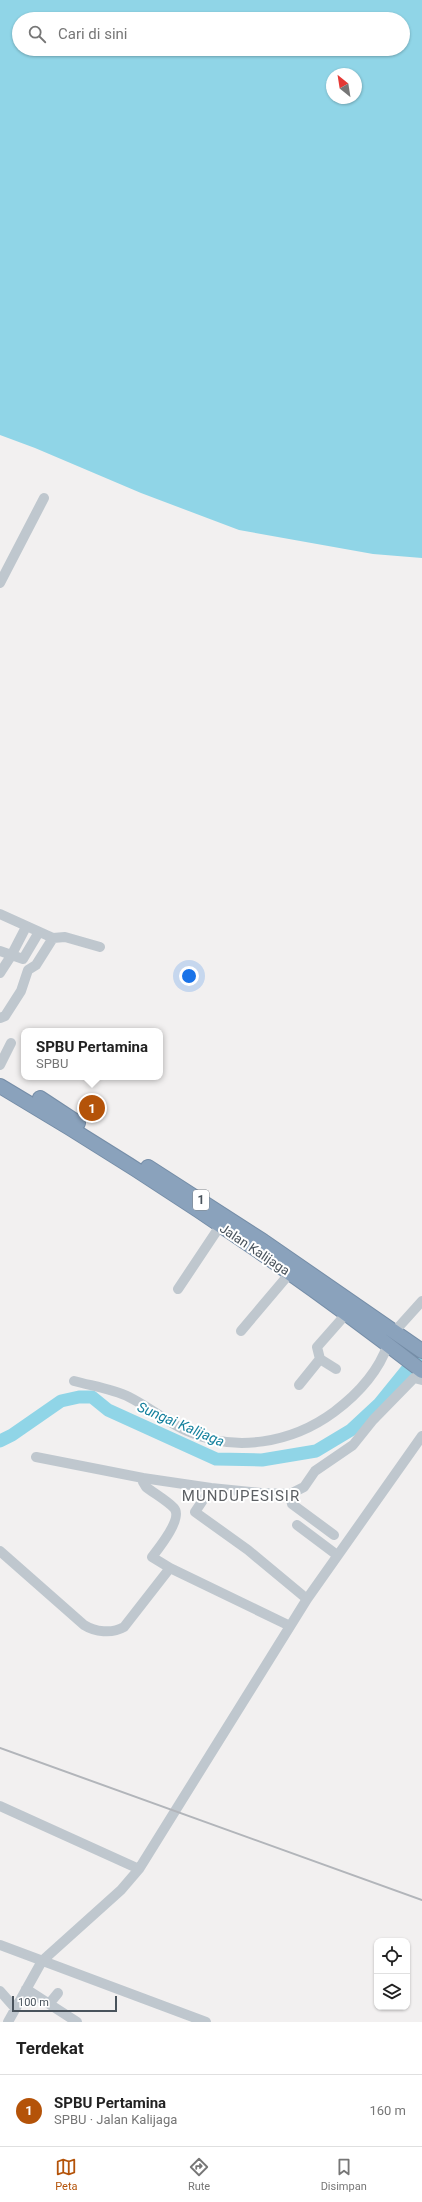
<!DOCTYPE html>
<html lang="id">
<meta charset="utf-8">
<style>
:root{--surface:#fff;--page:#f6f6f6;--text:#222;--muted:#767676;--line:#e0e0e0;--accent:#b45309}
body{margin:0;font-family:Roboto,sans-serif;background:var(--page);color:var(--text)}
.controls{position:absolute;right:12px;bottom:12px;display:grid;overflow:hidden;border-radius:8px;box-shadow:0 1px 3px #0004}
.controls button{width:36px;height:36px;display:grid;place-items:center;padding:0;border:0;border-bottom:1px solid var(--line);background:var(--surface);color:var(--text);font:20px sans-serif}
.compass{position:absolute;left:326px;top:68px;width:36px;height:36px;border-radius:50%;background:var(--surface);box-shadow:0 1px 3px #0004;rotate:330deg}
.scale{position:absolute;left:12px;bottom:10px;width:105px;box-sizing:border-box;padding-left:4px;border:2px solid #49535c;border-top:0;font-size:11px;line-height:14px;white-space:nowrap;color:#49535c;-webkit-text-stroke:3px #fff;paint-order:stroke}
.you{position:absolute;left:189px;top:976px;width:14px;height:14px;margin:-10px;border:3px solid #fff;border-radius:50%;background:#1a73e8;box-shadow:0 0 0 6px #1a73e833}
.badge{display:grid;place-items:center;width:26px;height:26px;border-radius:50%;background:var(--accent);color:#fff;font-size:13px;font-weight:700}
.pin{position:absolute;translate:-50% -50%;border:2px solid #fff;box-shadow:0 1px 4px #0006}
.popup{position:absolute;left:21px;top:1028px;width:142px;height:52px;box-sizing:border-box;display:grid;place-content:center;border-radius:8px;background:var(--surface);filter:drop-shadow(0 1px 3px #0005);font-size:13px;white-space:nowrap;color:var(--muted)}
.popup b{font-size:15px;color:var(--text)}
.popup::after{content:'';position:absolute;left:50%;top:100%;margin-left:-8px;border:8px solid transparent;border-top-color:var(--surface)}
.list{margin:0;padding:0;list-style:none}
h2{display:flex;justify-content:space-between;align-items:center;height:52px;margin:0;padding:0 16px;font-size:17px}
h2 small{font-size:13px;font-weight:400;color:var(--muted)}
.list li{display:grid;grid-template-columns:26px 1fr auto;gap:12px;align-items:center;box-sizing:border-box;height:72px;padding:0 16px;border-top:1px solid var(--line)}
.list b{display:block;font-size:15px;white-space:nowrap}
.list p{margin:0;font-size:13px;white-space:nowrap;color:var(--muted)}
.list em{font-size:13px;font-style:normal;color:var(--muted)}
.icon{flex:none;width:22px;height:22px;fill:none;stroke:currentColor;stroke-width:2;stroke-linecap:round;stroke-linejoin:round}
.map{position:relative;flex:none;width:422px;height:2022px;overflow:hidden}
.search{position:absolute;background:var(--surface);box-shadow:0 1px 3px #0004;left:12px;right:12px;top:12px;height:44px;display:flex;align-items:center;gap:10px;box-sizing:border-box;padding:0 14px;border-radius:22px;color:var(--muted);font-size:15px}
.sheet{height:124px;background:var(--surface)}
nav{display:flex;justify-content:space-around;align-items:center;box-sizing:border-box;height:56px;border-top:1px solid var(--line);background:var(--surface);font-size:11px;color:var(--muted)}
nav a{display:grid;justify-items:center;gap:2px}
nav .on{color:var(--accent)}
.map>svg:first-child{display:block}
.water{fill:#90d5e7;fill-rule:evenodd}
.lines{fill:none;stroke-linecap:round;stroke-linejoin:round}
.river{stroke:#90d5e7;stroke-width:13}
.highway-casing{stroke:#758da7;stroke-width:16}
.minor{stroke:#bfc7ce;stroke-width:10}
.highway{stroke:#8aa2bc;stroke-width:14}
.rail{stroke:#b2b5ba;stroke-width:2}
.labels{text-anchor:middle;stroke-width:4;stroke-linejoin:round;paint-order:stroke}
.shield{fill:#fff;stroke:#80878d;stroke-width:1}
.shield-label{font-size:12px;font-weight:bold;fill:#49535c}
.street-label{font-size:13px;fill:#49535c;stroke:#fff}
.water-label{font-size:14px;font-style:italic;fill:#14809d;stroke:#fff}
.quarter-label{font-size:15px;letter-spacing:1px;fill:#5d6064;stroke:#fff}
</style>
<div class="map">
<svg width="422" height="2022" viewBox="0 0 422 2022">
<rect width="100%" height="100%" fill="#f2f0f0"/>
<path class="water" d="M0,0H422V558L373,554L239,530L141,493L35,448L0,435ZM19,19H403V49H19ZM332,74H356V98H332Z"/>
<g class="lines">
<path class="river" d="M0,1441L12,1435L61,1401L79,1397H92L108,1410L216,1459L262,1460L316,1451L351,1430L379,1404L422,1351"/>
<defs>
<path id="highway" d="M0,1086C146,1172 288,1267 422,1371
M40,1098L78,1123
M148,1167L263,1241L422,1351"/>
</defs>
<use href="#highway" class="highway-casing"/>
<path class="minor" d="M0,583L44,498
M0,914L53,938L65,937L100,947
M0,951L23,959L39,932
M0,973L11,956L26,927
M0,1018L5,1016L21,991L28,970L36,965L53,938
M0,1065L11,1043
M178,1289L220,1226
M241,1331L290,1273
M395,1331L422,1301
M336,1369L320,1359L317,1347L347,1313
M74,1381C92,1386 113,1389 129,1397C149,1407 167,1422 187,1431C235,1453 292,1443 334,1412C358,1394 378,1373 388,1344
M299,1385L320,1359
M36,1457L143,1478
M211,1488L195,1512L248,1550L307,1599
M290,1494L292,1504L334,1535
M297,1525L337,1555
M0,1551L84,1625C95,1632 112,1634 124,1627L170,1568
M290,1626L170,1568L152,1557C159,1548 183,1518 174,1508C166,1500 155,1494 146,1487L143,1482V1478L211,1488L261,1493L290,1494L304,1487L315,1471L353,1445L373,1420L414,1378L422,1380
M0,1806L139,1869
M0,1945L206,2022
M26,1989L77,2022
M0,1991L15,2008
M49,2004L58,1993
M8,2022L42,1961L121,1890L139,1869L307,1599L422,1436"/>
<use href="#highway" class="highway"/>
<path class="rail" d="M0,1748L422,1900"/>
</g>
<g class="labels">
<rect class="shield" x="193" y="1190" width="16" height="20" rx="3"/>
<g class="shield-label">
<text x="201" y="1204">1</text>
</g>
<g class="street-label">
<text transform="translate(255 1249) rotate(34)" y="5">Jalan Kalijaga</text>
</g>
<g class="water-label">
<text transform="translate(181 1424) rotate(23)" y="5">Sungai Kalijaga</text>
</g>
<g class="quarter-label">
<text x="241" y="1501">MUNDUPESISIR</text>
</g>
</g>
</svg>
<div class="controls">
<button><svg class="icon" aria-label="locate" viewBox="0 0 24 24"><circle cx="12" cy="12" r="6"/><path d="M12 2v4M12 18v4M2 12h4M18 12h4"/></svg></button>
<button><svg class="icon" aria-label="layers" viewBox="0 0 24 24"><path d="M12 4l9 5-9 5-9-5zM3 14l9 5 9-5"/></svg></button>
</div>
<svg class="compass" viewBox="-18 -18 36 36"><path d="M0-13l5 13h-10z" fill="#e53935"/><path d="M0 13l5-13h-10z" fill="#767676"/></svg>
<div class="scale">100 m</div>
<div class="you"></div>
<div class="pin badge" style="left:92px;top:1108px">1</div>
<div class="popup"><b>SPBU Pertamina</b>SPBU</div>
<div class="search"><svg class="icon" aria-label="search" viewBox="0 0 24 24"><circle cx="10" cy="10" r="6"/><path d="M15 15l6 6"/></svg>Cari di sini</div>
</div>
<section class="sheet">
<h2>Terdekat<small></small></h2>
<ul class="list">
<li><span class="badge">1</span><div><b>SPBU Pertamina</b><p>SPBU · Jalan Kalijaga</p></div><em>160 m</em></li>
</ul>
</section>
<nav>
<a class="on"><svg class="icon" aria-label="map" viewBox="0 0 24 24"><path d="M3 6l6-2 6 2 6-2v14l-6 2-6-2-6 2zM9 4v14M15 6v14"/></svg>Peta</a>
<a><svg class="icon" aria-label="directions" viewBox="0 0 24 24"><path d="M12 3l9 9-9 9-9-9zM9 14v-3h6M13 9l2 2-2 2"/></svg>Rute</a>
<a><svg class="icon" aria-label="saved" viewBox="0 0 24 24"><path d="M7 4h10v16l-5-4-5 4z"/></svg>Disimpan</a>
</nav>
